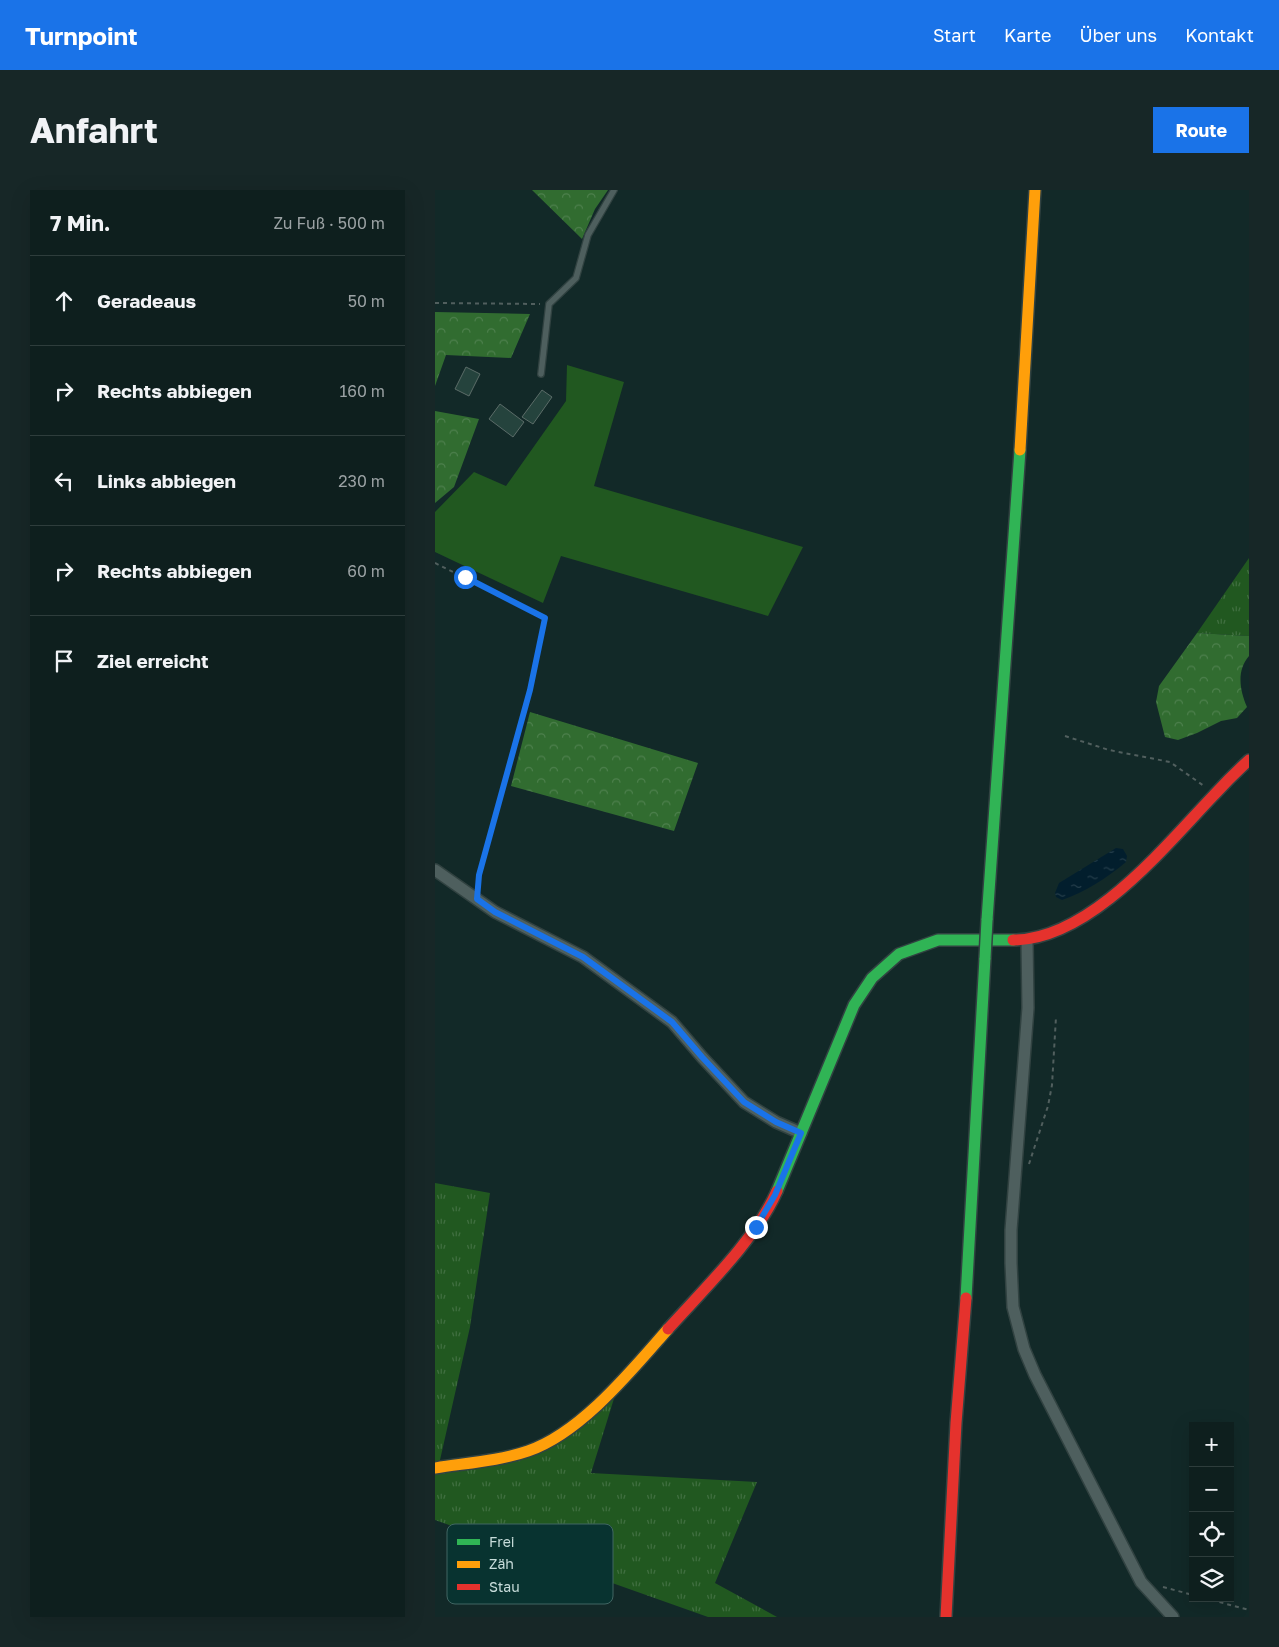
<!DOCTYPE html>
<html lang="de">
<meta charset="utf-8">
<style>
:root{--surface:#0e1f1e;--page:#172727;--text:#f1f3f6;--muted:#9ba2a4;--line:#2e3d3c;--accent:#1a73e8}
body{margin:0;font-family:"Golos Text",sans-serif;background:var(--page);color:var(--text)}
.controls{position:absolute;right:15px;bottom:15px;display:grid;overflow:hidden;border-radius:0px;box-shadow:0 5px 20px #0002}
.controls button{width:45px;height:45px;display:grid;place-items:center;padding:0;border:0;border-bottom:1px solid var(--line);background:var(--surface);color:var(--text);font:25px sans-serif}
.stop{position:absolute;width:15px;height:15px;margin:-11px;border:4px solid #1a73e8;border-radius:50%;background:#fff}
.stop.end{background:#1a73e8;border-color:#fff;box-shadow:0 1px 5px #0008}
.list{margin:0;padding:0;list-style:none}
h2{display:flex;justify-content:space-between;align-items:center;height:65px;margin:0;padding:0 20px;font-size:21px}
h2 small{font-size:16px;font-weight:400;color:var(--muted)}
.list li{display:grid;grid-template-columns:32px 1fr auto;gap:15px;align-items:center;box-sizing:border-box;height:90px;padding:0 20px;border-top:1px solid var(--line)}
.list b{display:block;font-size:19px;white-space:nowrap}
.list em{font-size:16px;font-style:normal;color:var(--muted)}
.icon{flex:none;width:28px;height:28px;fill:none;stroke:currentColor;stroke-width:2;stroke-linecap:round;stroke-linejoin:round}
.map{position:relative;flex:none;width:814px;height:1427px;overflow:hidden;border-radius:0px}
header{display:flex;align-items:center;gap:30px;box-sizing:border-box;height:70px;padding:0 25px;background:var(--accent);color:#fff}
header strong{font-size:24px}
nav{display:flex;gap:28px;margin-inline-start:auto;font-size:18px}
.intro{display:flex;align-items:center;justify-content:space-between;box-sizing:border-box;height:120px;padding:0 30px}
h1{margin:0;font-size:35px}
.button{padding:12px 22px;border-radius:0px;background:var(--accent);color:#fff;font-size:18px;font-weight:700}
main{display:flex;gap:30px;padding:0 30px}
aside{flex:1;background:var(--surface);border-radius:0px;box-shadow:0 5px 20px #0002}
.map>svg:first-child{display:block}
.grass{fill:url(#grass-tufts)}
.forest{fill:url(#forest-crowns)}
.garden{fill:#215820}
.water{fill:url(#water-ripples)}
.building{fill:#25433d;stroke:#5b6c68}
.lines{fill:none;stroke-linecap:round;stroke-linejoin:round}
.lane-casing{stroke:#314241;stroke-width:8}
.street-casing{stroke:#314241;stroke-width:14}
.fast-casing{stroke:#314241;stroke-width:14}
.slow-casing{stroke:#314241;stroke-width:14}
.jam-casing{stroke:#314241;stroke-width:14}
.path{stroke:#515f5e;stroke-width:2;stroke-dasharray:4 4;stroke-linecap:butt}
.lane{stroke:#4e5f5e;stroke-width:5.5}
.street{stroke:#4e5f5e;stroke-width:11}
.fast{stroke:#30b455;stroke-width:11}
.slow{stroke:#ff9f0a;stroke-width:11}
.jam{stroke:#e5322d;stroke-width:11}
.fast-bridge-casing{stroke:#314241;stroke-width:14;stroke-linecap:butt}
.fast-bridge{stroke:#30b455;stroke-width:11}
.route{stroke:#1a73e8;stroke-width:6}
.key{fill:#083330;stroke:#416663;stroke-width:1}
.key-label{font-size:14px;fill:#c7dcda}
</style>
<header>
<strong>Turnpoint</strong>
<nav><a>Start</a><a>Karte</a><a>Über uns</a><a>Kontakt</a></nav>
</header>
<div class="intro"><h1>Anfahrt</h1><a class="button">Route</a></div>
<main>
<aside>
<h2>7 Min.<small>Zu Fuß · 500 m</small></h2>
<ul class="list">
<li><svg class="icon" aria-label="ahead" viewBox="0 0 24 24"><path d="M12 20V5M6 11l6-6 6 6"/></svg><div><b>Geradeaus</b></div><em>50 m</em></li>
<li><svg class="icon" aria-label="right" viewBox="0 0 24 24"><path d="M7 20v-9h11M14 6l5 5-5 5"/></svg><div><b>Rechts abbiegen</b></div><em>160 m</em></li>
<li><svg class="icon" aria-label="left" viewBox="0 0 24 24"><path d="M17 20v-9H6M10 6l-5 5 5 5"/></svg><div><b>Links abbiegen</b></div><em>230 m</em></li>
<li><svg class="icon" aria-label="right" viewBox="0 0 24 24"><path d="M7 20v-9h11M14 6l5 5-5 5"/></svg><div><b>Rechts abbiegen</b></div><em>60 m</em></li>
<li><svg class="icon" aria-label="arrive" viewBox="0 0 24 24"><path d="M6 21V4h12l-3 4 3 4H6"/></svg><div><b>Ziel erreicht</b></div></li>
</ul>
</aside>
<div class="map">
<svg width="814" height="1427" viewBox="0 0 814 1427">
<defs>
<pattern id="grass-tufts" width="24" height="20" patternUnits="userSpaceOnUse" patternTransform="scale(1.25)"><rect width="24" height="20" fill="#215820"/><path d="M3 7l-1-3M5 7V3M7 7l1-3M15 17l-1-3M17 17v-4M19 17l1-3" fill="none" stroke="#406f40"/></pattern>
<pattern id="forest-crowns" width="20" height="18" patternUnits="userSpaceOnUse" patternTransform="scale(1.25)"><rect width="20" height="18" fill="#316c30"/><path d="M2 6a3 3 0 1 1 6 0M12 15a3 3 0 1 1 6 0" fill="none" stroke="#4d804d"/></pattern>
<pattern id="water-ripples" width="26" height="14" patternUnits="userSpaceOnUse" patternTransform="scale(1.25)"><rect width="26" height="14" fill="#021e2d"/><path d="M2 4q2-2 4 0t4 0M15 11q2-2 4 0t4 0" fill="none" stroke="#253e4b"/></pattern>
</defs>
<rect width="100%" height="100%" fill="#122928"/>
<path class="grass" d="M814,368V446L762,443Z
M0,993L55,1003L35,1137L5,1270L0,1272Z
M181,1202L156,1283L322,1292L280,1393L342,1427H273L0,1330V1280L95,1262Z"/>
<path class="forest" d="M97,0H173L160,19L147,49Z
M0,122L95,124L76,168L11,165L0,196Z
M0,221L44,229L19,297L0,313Z
M762,443L814,446V466C801,481 805,501 812,517L802,528L786,531L762,543L743,550L730,547L721,512L724,496Z
M95,522L263,573L239,641L76,596Z"/>
<path class="garden" d="M132,175L189,192L159,296L368,357L333,426L126,366L108,413L0,362V322L39,282L71,296L131,211Z"/>
<path class="water" d="M681,658L688,659L692,666L691,672C672,688 650,702 627,710L621,707L620,703L624,693Z"/>
<path class="building" d="M31,177L45,184L34,206L20,199Z
M107,200L117,207L98,234L87,227Z
M65,214L89,232L78,247L54,229Z"/>
<g class="lines">
<defs>
<path id="lane" d="M106,184L114,114L141,88L153,45L179,0"/>
<path id="street" d="M0,680L60,722L148,767L237,832L267,867L309,912L341,932L366,943
M592,750L593,818L576,1040V1073L578,1117L589,1159L600,1185L706,1392L738,1427"/>
<path id="fast" d="M552,730L585,260
M342,1001L419,815L437,788L464,764L503,750H578
M531,1108L550,768"/>
<path id="slow" d="M585,260L600,0
M0,1278C31,1273 64,1271 93,1261C146,1243 197,1180 233,1139"/>
<path id="jam" d="M578,750C655,750 730,656 779,605C790,593 802,581 814,570
M233,1139C268,1100 321,1049 342,1001
M511,1427L521,1233L531,1108"/>
</defs>
<use href="#lane" class="lane-casing"/>
<use href="#street" class="street-casing"/>
<use href="#fast" class="fast-casing"/>
<use href="#slow" class="slow-casing"/>
<use href="#jam" class="jam-casing"/>
<path class="path" d="M0,113L105,114
M0,373L110,428L95,500L44,685L43,697
M630,546L674,560L735,572L769,596
M594,974L613,916L617,895L621,827
M728,1397L758,1405
M769,1408L814,1420"/>
<use href="#lane" class="lane"/>
<use href="#street" class="street"/>
<use href="#fast" class="fast"/>
<use href="#slow" class="slow"/>
<use href="#jam" class="jam"/>
<defs>
<path id="fast-bridge" d="M550,768L552,730"/>
</defs>
<use href="#fast-bridge" class="fast-bridge-casing"/>
<use href="#fast-bridge" class="fast-bridge"/>
</g>
<g class="lines">
<path class="route" d="M30,387L110,428L95,500L44,685L42,709L60,722L148,767L237,832L267,867L309,912L341,932L366,943L340,1005L321,1037"/>
</g>
<rect x="12" y="1334" width="166" height="80" rx="8" class="key"/>
<rect x="22" y="1349" width="23" height="6" fill="#30b455"/>
<rect x="22" y="1371" width="23" height="7" fill="#ff9f0a"/>
<rect x="22" y="1394" width="23" height="6" fill="#e5322d"/>
<g class="key-label">
<text x="54" y="1357">Frei</text>
<text x="54" y="1379">Zäh</text>
<text x="54" y="1402">Stau</text>
</g>
</svg>
<div class="controls">
<button>+</button>
<button>−</button>
<button><svg class="icon" aria-label="locate" viewBox="0 0 24 24"><circle cx="12" cy="12" r="6"/><path d="M12 2v4M12 18v4M2 12h4M18 12h4"/></svg></button>
<button><svg class="icon" aria-label="layers" viewBox="0 0 24 24"><path d="M12 4l9 5-9 5-9-5zM3 14l9 5 9-5"/></svg></button>
</div>
<div class="stop" style="left:30px;top:387px"></div>
<div class="stop end" style="left:321px;top:1037px"></div>
</div>
</main>
